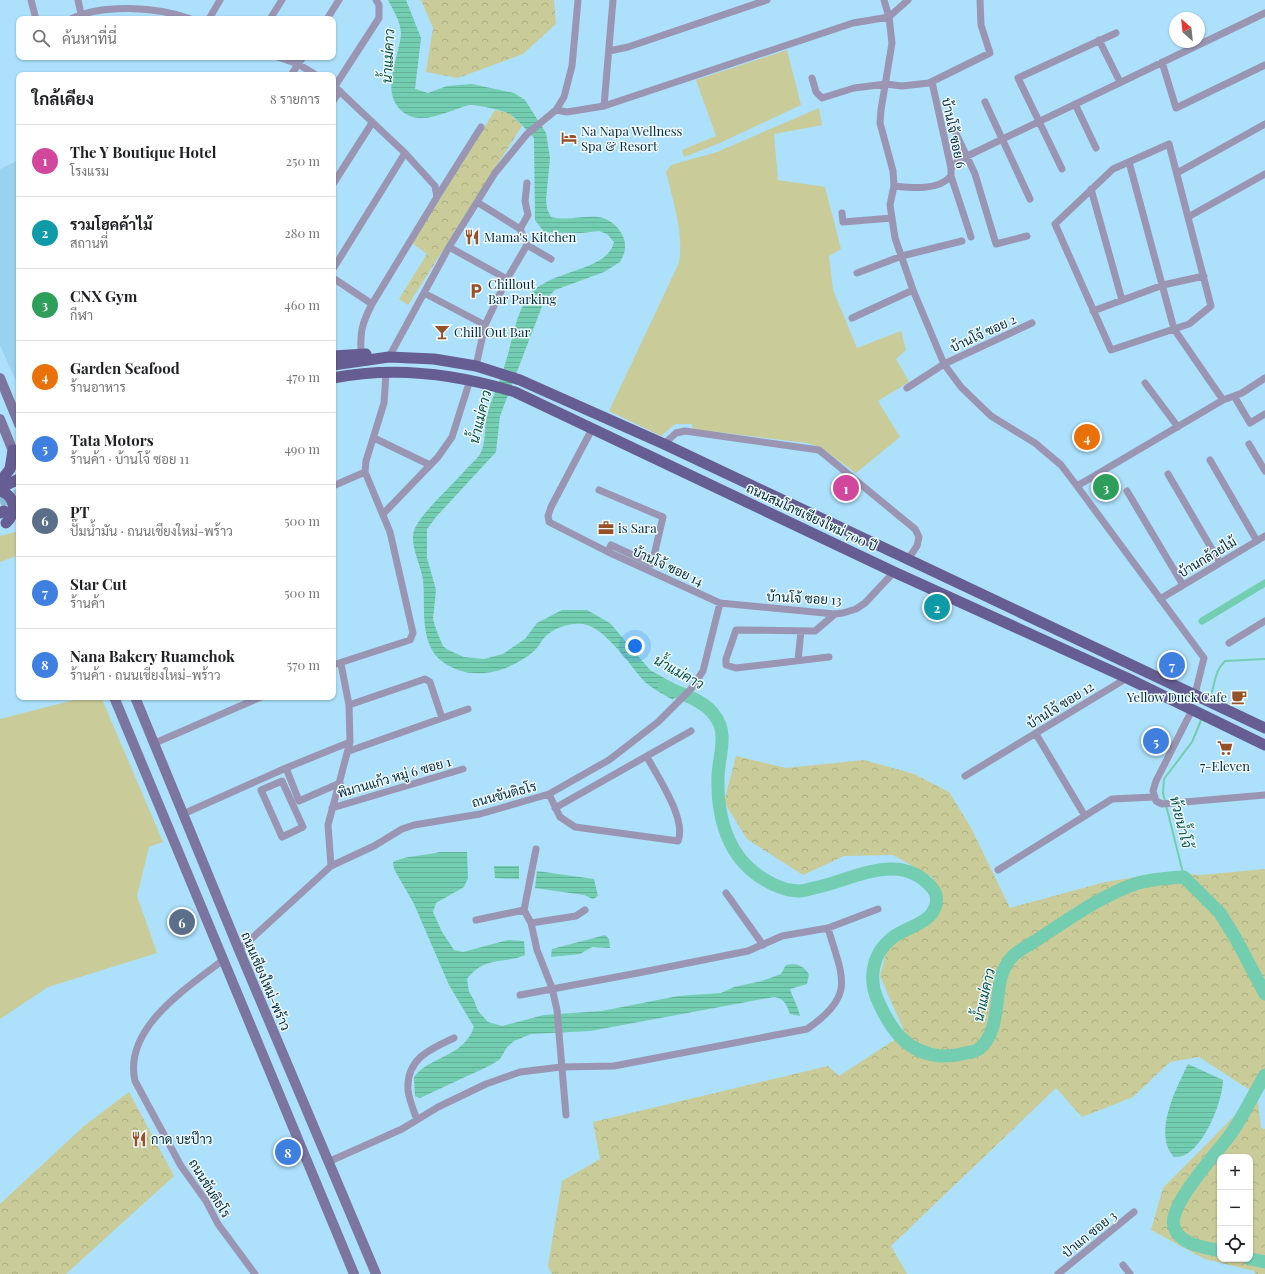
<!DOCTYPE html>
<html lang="th">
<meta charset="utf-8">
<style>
:root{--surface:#fff;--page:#f2f2f2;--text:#202124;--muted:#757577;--line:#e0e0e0;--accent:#965226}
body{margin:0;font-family:"Playfair Display",Sarabun,serif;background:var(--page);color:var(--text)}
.controls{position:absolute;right:12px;bottom:12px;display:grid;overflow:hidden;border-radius:8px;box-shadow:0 1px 3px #0004}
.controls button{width:36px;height:36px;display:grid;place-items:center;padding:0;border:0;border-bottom:1px solid var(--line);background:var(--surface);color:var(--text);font:20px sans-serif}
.compass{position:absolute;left:1169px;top:12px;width:36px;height:36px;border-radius:50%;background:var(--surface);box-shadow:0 1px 3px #0004;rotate:333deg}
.you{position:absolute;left:635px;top:646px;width:14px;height:14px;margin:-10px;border:3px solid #fff;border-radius:50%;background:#1a73e8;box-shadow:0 0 0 6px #1a73e833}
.badge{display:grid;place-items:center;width:26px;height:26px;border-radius:50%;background:var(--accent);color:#fff;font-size:13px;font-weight:700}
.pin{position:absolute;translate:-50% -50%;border:2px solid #fff;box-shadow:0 1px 4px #0006}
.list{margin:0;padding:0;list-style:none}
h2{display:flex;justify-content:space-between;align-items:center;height:52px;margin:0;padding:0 16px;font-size:17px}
h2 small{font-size:13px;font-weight:400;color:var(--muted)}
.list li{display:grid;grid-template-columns:26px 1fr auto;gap:12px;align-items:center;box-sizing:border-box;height:72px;padding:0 16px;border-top:1px solid var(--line)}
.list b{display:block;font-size:15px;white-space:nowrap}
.list p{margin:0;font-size:13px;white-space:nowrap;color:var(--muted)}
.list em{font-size:13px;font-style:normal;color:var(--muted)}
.icon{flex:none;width:22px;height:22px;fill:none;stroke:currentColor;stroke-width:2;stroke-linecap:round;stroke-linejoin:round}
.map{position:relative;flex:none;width:1265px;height:1274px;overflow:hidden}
.search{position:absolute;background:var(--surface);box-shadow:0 1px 3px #0004;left:16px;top:16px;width:320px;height:44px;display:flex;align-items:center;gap:10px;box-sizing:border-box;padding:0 14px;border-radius:8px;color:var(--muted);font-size:15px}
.panel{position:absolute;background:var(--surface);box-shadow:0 1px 3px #0004;left:16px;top:72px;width:320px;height:628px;border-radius:8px}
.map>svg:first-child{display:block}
.built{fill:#99d1ee}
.green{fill:#c9cc98}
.forest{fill:url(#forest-crowns);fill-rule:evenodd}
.water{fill:url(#water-rules)}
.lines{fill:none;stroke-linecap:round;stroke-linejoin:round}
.stream{stroke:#73cdb0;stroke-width:2}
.canal{stroke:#73cdb0;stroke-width:7}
.river{stroke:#73cdb0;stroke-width:13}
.primary-tunnel{stroke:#8abcd5;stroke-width:11;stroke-dasharray:11 5.5;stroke-linecap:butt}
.street{stroke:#9995b3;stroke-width:7}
.secondary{stroke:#7b75a0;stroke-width:10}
.primary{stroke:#665e92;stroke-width:11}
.labels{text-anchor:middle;stroke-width:3;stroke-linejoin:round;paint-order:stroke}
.poi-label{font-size:13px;fill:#002a3c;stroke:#f1fafe;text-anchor:start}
.street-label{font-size:13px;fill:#002a3c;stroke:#f1fafe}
.water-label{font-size:14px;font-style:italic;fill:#045341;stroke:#f1fafe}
</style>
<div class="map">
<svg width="1265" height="1274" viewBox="0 0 1265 1274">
<defs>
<pattern id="forest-crowns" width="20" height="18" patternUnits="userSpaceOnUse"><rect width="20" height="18" fill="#c9cc98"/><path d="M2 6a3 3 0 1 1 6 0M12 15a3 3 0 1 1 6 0" fill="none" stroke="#abaf84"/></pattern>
<pattern id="water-rules" width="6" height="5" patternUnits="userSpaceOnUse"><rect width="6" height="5" fill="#73cdb0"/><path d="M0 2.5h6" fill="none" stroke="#62b098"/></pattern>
</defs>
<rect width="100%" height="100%" fill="#ace0fb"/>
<path class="built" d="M19,160V388L0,345V169Z"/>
<path class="green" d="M787,50L801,105L720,143L684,157L682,150L716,136L696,80Z
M819,108L822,125L774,134L778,180L825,187L841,249L829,256L833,290L857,348L901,331L906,350L896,359L909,382L878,401L900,437L856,473L820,447L807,443L693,429L692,424H675L661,436L609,411L679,263C684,232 673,202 666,172L671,165L717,152Z
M19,531V555L0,562V536Z
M86,697H101L163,842L149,847L137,896L157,953L48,987L0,1019V719Z"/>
<path class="forest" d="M421,0H554L556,24L523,54L458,78L426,72L433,28Z
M495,110L509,113L522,126L408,305L399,299L427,254L412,243Z
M736,756L786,768L864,760L914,774L949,792L970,826L1010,908L1105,882L1168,872L1201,875L1265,869V1079L1257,1094L1261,1128L1265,1129V1274H1256L1254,1271L1205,1259L1151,1230L1163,1188L1256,1094L1199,1057L1170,1062L1133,1097L1082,1117L1056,1088L891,1246L907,1274H552L548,1266L562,1181L600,1159L593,1122L828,1066L839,1076L905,1033L880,976L887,949L902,937L932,920L943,898L932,877L893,855L844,856L803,875L747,839L724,802ZM1220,1157H1250V1259H1220Z
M129,1092L174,1176L66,1274H0V1204L84,1126Z"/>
<path class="water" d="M388,0H406L421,38L415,89L428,93L447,86L472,84L514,93L525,100L546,133L550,158L546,200L547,209L551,217C566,221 581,216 597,217C611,217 627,234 625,248C625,253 622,258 620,262L604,272L555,290L544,301L500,416L496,452L436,517L427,529V558L436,590L433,619L437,632L443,646L448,650L464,657L484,659L503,654L525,639L537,623L562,610H587L610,623L650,670L682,688L673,700C663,694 651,688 643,680C630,665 606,630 587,625C574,621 555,627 546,636C541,640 539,647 534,651C510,672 471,683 443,662C418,644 426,606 423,580C421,564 407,542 416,526C427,507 453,485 468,467C472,463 479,457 481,452C486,442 484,428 487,417C491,398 501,380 506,361C513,339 515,316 528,297C547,269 607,273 614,242L607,234L599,231L581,233L544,232L535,220L534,138C528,132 515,116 508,113C502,110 475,104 469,105C450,110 421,127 403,112C379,93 399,58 401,34C401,22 393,10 388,0Z
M440,852H467L468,878L464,887L436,903L433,912L442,932L454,950L463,952L508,940L524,941L525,955C505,964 484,956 467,979L469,992L474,1000L478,1011L488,1022L502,1026L544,1015L602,1011L678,996L721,993L734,987L762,981L781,974L786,965C797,963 802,965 809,974L807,984L790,989C793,999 798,1006 800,1016L790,1014C787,1005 784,998 774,997L590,1031L531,1034L514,1041L507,1047L500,1059L491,1065L420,1098L415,1096L414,1077C431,1055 463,1058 474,1027L449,985L414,904L394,869L393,862C408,855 424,856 440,852Z
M494,866H519V879L495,878Z
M537,871L594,879L598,896L593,899L584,895L535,888Z
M605,935L609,939L610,948L592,947L580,954L551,957L552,949Z
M1188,1064L1223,1080C1223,1101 1201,1160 1174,1157C1152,1134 1177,1087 1188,1064Z"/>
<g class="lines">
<path class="stream" d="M1210,697C1216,682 1214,672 1225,661L1265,659
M1184,877L1163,793L1164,779L1192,742L1202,718"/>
<path class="canal" d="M1202,621L1265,583"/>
<path class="river" d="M664,686C680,694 705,700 715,716C729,734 718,758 718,778C717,811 725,847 750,869C762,880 782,891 799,891C804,891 809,889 814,888C853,880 901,849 933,889C940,898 936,912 926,919C916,927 902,930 892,938C872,954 868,979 878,1001C891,1030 907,1053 941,1056C948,1056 954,1056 961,1054C966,1053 975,1052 979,1049C1000,1033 995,995 1002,974C1004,969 1008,961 1012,957C1017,951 1026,947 1032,943C1065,922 1098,897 1135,884C1151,879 1168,878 1184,877L1220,913L1236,939L1265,994
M1220,1251C1204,1247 1180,1245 1174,1227C1167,1206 1217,1153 1230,1135C1243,1117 1253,1095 1265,1075
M1250,1259L1265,1262"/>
<path class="primary-tunnel" d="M0,502L19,494"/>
<path class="street" d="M31,0L36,19
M78,0L81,14
M884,0L889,17L892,43L881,110L880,123L893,171L894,186L890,205L895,238L913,290L944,364L961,387L991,416L1035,443L1061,465L1077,486L1204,658L1195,694
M889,17L908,0
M71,19C103,3 158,7 191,19
M209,19L220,0
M270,19L282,0
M327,19L339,0
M1099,40L1120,82
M609,51L628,47L767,0
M278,57L298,64L316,75
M1162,62L1176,108L1265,65
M291,75L303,57
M812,78L816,92L822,98L854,88L886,84L902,86L929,83L990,53L981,25L980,0
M333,85L405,153L435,186L437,197L372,304C362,323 360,332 361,353
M335,86L379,18V5L376,0
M333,101L340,91
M985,102L1030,199
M1075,104L1096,148
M604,106L613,0
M556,110L567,112L604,106L853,23L889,17
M952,125L975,174L996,244L1027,236
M1169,144L1211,306L1189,324L1111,350L1055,224L1113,169Z
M1129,162L1174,329L1223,400
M951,168L959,160L1265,13
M1062,169L1018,78L1116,33
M1177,173L1265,124
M951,176L971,237
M333,184L372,123
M894,186C912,188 938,191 951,176V168L932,82
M1091,189L1122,300
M437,197L481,127
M842,213L843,222L892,218
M1188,217L1265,174
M520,229L528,215L525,201L527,183
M527,245L551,259
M449,247L507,279
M333,269L405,153
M857,273L902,256L962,241
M333,278L372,304
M424,293L485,325
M1093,311L1163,285L1204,276
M852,318L913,290
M389,357L449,247L495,173L527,134L556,110L564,97L572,66L578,0
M476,366L485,325L507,279L527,245L520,229L477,202
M1145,383L1178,427
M907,388L944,364L1032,323
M1234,396L1250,423L1265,414
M592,429L551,507L548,516L549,522L608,552L720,603L835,614L843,613L856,609L865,603L894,572
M374,438L430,465
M664,444L676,433L685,431L819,450L915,529L919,537L917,546L908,559
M1249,444L1265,471
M1210,460L1257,541
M1168,474L1220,563
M333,486L365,472
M1077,486L1223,400L1242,393L1265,378
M599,490L663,517L652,564L611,545L608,552
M1127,491L1183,585
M383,514L438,457L452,437L470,380
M1160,599L1265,536
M1229,643L1265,621
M829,657L736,668L726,665V659L736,630L815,631L835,614
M798,660L801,631
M333,665L410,640L413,633L390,532L365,472L366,461L384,403L386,373
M349,705L425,679L430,682L442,718
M1192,710L1156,781L1153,791L1156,801L1162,804L1265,795
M1036,734L1085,816
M155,743L261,697
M349,751L468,709
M286,768L299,801L340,783
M965,776L1127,678
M282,781L303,827L282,837L261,790Z
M549,794L560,817L575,827L678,841C687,820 658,777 647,757
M332,808L463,769
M555,808L691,731
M183,814L286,768L350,742
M536,849L524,910L531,923L537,950L552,988L557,1010L566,1115
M331,866L328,825L350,742L349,705L341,664
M998,870L1112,799L1154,797
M726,893L763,945
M476,920L524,910
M531,923L576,916L585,910
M239,950L331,866L374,846L402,829L414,825L480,814L549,794L609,760L658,722L691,689L703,671L720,603
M223,960C187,988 123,1028 135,1081L181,1166L206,1201L218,1224L255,1274
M520,995L643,972L748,951L782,936L828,928L878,909
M417,1120C414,1111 409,1100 408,1090C406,1059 430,1049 454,1038
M328,1162L402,1129L438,1107L486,1084L520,1072L561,1067L614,1066L807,1029C857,995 842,977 828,928
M1123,1265L1130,1274
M1058,1274L1134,1212"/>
<path class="secondary" d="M0,378L19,424
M0,419L19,466
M114,697L354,1274
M135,697L239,950L376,1274"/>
<path class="primary" d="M333,356L366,354
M333,365L389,357L434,359L476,366L520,380L664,444L1265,728
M333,378C393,366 457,374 515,392L894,572L1127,678L1265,745
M0,482L10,469L13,450
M0,488L19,479
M0,491C16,496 17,513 6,523
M0,513L4,511"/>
</g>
<defs>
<symbol id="hotel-bare" viewBox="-9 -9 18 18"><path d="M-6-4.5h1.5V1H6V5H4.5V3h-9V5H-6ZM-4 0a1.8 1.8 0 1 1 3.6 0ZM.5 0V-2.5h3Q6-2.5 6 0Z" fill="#965226" stroke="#f1fafe" stroke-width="2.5" paint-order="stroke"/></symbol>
<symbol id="restaurant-bare" viewBox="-9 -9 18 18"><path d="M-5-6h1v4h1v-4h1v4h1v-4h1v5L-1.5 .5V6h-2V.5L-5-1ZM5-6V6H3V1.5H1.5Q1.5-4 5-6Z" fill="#965226" stroke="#f1fafe" stroke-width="2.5" paint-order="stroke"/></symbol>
<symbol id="parking-bare" viewBox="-9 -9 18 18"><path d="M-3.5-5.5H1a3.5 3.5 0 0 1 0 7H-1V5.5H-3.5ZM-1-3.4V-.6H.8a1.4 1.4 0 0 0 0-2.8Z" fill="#965226" stroke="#f1fafe" stroke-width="2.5" paint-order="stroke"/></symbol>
<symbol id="bar-bare" viewBox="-9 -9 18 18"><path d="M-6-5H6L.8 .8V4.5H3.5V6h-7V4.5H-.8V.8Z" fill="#965226" stroke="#f1fafe" stroke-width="2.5" paint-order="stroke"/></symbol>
<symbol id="office-bare" viewBox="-9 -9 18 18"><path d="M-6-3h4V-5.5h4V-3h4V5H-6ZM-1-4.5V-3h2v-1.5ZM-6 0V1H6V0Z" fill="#965226" stroke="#f1fafe" stroke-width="2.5" paint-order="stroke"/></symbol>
<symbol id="cafe-bare" viewBox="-9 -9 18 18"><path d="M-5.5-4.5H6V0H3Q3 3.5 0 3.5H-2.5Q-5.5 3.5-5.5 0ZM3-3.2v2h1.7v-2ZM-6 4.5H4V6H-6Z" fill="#965226" stroke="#f1fafe" stroke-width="2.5" paint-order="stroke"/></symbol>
<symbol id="supermarket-bare" viewBox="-9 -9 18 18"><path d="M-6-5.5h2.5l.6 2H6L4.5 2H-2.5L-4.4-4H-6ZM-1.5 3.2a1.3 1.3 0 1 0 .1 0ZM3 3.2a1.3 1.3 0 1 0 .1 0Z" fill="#965226" stroke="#f1fafe" stroke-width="2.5" paint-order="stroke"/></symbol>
</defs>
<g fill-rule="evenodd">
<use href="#hotel-bare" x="558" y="127" width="22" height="22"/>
<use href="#restaurant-bare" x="461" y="226" width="22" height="22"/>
<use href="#parking-bare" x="465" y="280" width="22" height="22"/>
<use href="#bar-bare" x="431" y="321" width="22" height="22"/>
<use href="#office-bare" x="595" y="517" width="22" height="22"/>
<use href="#cafe-bare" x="1228" y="686" width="22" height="22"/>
<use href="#supermarket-bare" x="1214" y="737" width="22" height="22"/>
<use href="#restaurant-bare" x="128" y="1128" width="22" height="22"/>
</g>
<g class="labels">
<g class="poi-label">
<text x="581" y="136">Na Napa Wellness<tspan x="581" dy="15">Spa &amp; Resort</tspan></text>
<text x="484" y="242">Mama's Kitchen</text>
<text x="488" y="289">Chillout<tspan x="488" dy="15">Bar Parking</tspan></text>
<text x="454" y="337">Chill Out Bar</text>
<text x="618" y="533">is Sara</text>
<text x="1227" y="702" text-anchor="end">Yellow Duck Cafe</text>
<text x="1225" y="771" text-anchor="middle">7-Eleven</text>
<text x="151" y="1144">กาด บะป๊าว</text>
</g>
<g class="street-label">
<text transform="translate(954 133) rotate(78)" y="5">บ้านโจ้ ซอย 6</text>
<text transform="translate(983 333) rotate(-25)" y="5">บ้านโจ้ ซอย 2</text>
<text transform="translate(812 517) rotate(25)" y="5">ถนนสมโภชเชียงใหม่ 700 ปี</text>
<text transform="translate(1207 557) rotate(-31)" y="5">บ้านกล้วยไม้</text>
<text transform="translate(668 566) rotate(25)" y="5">บ้านโจ้ ซอย 14</text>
<text transform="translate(804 598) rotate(3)" y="5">บ้านโจ้ ซอย 13</text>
<text transform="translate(1060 705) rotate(-32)" y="5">บ้านโจ้ ซอย 12</text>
<text transform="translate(394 777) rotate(-16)" y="5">พิมานแก้ว หมู่ 6 ซอย 1</text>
<text transform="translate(504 794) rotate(-15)" y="5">ถนนขันติธโร</text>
<text transform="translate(266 981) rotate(67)" y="5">ถนนเชียงใหม่-พร้าว</text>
<text transform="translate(210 1188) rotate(58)" y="5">ถนนขันติธโร</text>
<text transform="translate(1089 1234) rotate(-39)" y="5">ป่าแก ซอย 3</text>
</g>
<g class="water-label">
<text transform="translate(388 56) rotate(-87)" y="5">น้ำแม่คาว</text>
<text transform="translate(480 417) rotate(-76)" y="5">น้ำแม่คาว</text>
<text transform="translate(679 672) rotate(29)" y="5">น้ำแม่คาว</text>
<text transform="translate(1181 822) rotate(76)" y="5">ห้วยน้ำโจ้</text>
<text transform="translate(984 995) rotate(-77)" y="5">น้ำแม่คาว</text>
</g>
</g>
</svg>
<div class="controls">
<button>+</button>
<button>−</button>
<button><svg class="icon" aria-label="locate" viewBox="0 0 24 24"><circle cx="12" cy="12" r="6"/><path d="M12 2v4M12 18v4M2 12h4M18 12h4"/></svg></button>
</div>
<svg class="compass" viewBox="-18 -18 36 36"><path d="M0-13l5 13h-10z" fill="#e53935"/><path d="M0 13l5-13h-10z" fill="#757577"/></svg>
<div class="you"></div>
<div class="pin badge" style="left:846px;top:488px;background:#d1479c">1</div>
<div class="pin badge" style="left:937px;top:607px;background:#0f9aa8">2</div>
<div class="pin badge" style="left:1106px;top:487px;background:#2e9e5b">3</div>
<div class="pin badge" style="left:1087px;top:437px;background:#e8710a">4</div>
<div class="pin badge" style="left:1156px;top:741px;background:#3f7fe0">5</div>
<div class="pin badge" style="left:182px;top:922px;background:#5c6f8a">6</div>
<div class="pin badge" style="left:1172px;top:665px;background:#3f7fe0">7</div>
<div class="pin badge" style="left:288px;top:1152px;background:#3f7fe0">8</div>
<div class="search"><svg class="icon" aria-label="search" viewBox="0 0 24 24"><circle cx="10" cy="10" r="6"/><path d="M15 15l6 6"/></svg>ค้นหาที่นี่</div>
<section class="panel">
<h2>ใกล้เคียง<small>8 รายการ</small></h2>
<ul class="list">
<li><span class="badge" style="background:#d1479c">1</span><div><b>The Y Boutique Hotel</b><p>โรงแรม</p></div><em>250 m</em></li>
<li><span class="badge" style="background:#0f9aa8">2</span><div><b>รวมโฮคค้าไม้</b><p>สถานที่</p></div><em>280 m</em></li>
<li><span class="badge" style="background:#2e9e5b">3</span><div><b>CNX Gym</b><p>กีฬา</p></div><em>460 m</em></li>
<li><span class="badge" style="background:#e8710a">4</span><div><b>Garden Seafood</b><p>ร้านอาหาร</p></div><em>470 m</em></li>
<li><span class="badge" style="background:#3f7fe0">5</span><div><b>Tata Motors</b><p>ร้านค้า · บ้านโจ้ ซอย 11</p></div><em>490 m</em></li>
<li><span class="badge" style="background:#5c6f8a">6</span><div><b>PT</b><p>ปั๊มน้ำมัน · ถนนเชียงใหม่-พร้าว</p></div><em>500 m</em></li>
<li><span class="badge" style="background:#3f7fe0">7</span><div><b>Star Cut</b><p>ร้านค้า</p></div><em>500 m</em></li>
<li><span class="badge" style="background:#3f7fe0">8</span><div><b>Nana Bakery Ruamchok</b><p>ร้านค้า · ถนนเชียงใหม่-พร้าว</p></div><em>570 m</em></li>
</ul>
</section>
</div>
